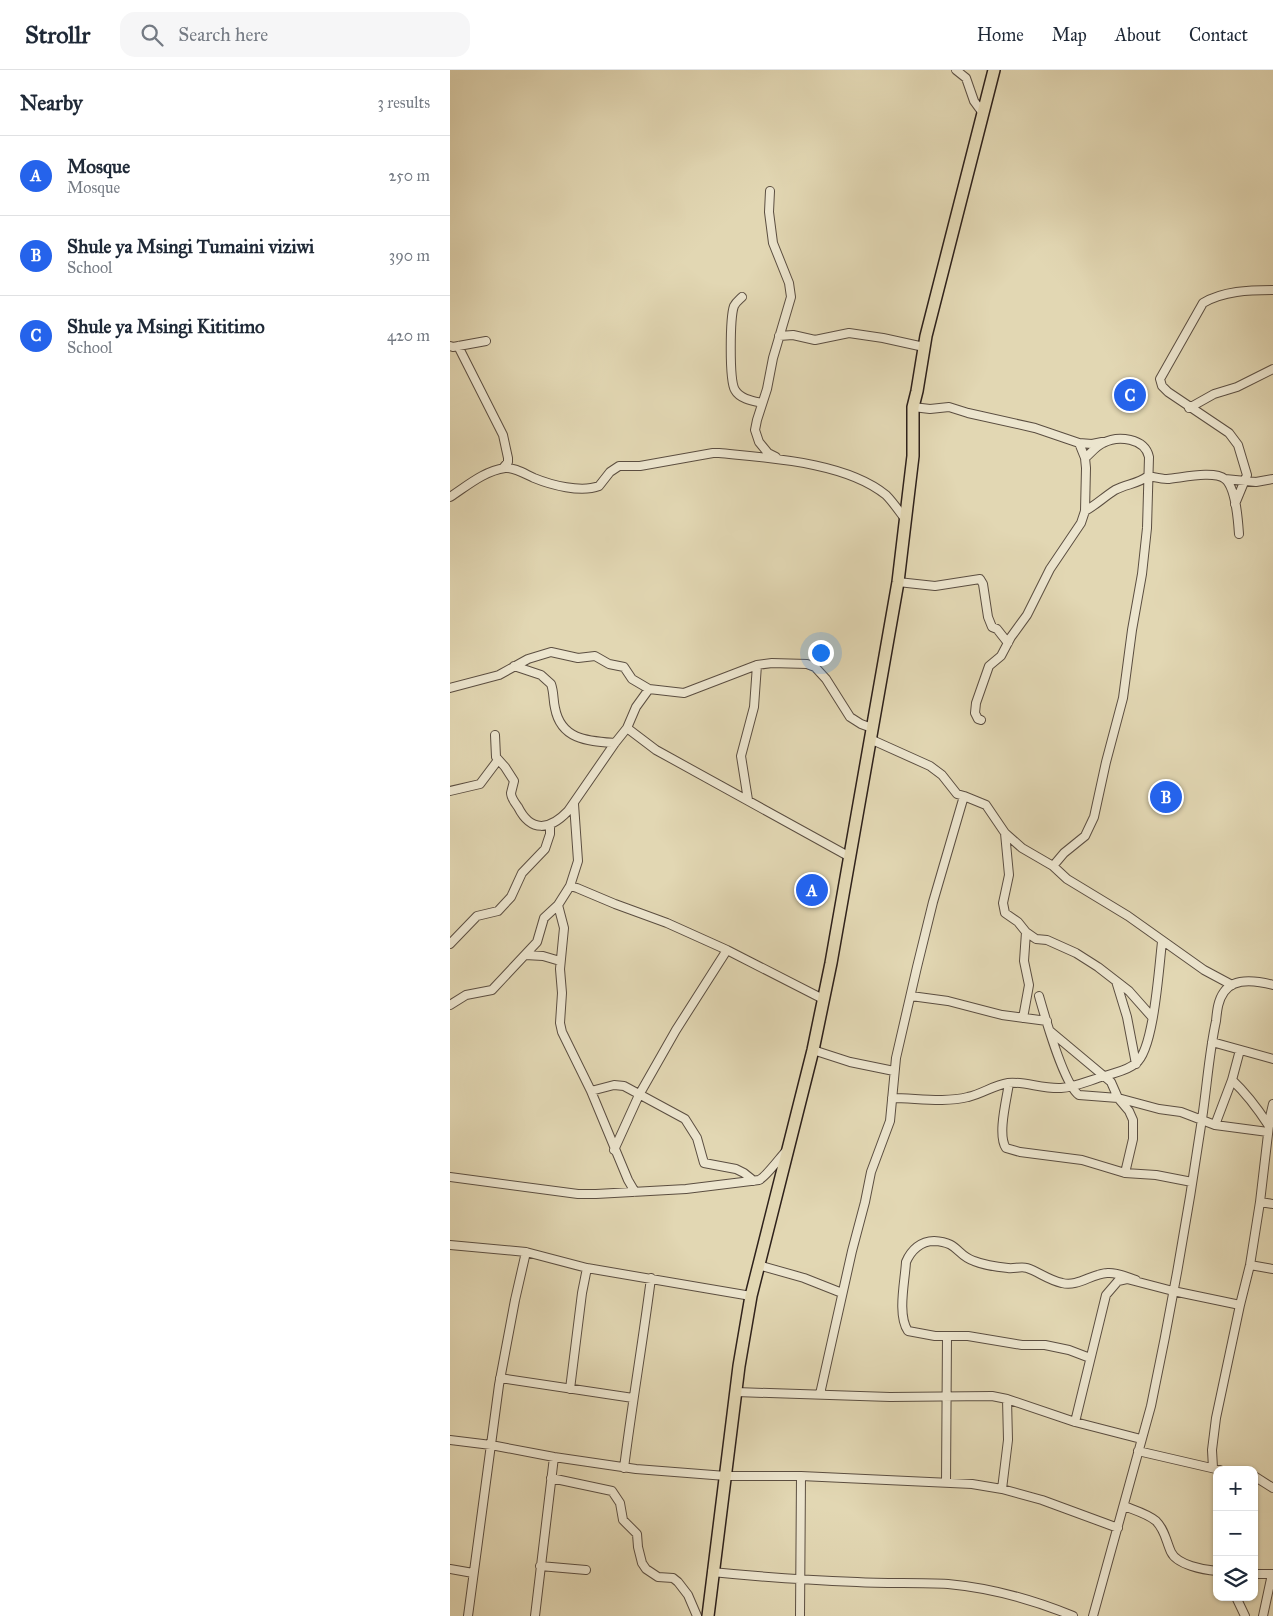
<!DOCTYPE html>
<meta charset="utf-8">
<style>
:root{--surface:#fff;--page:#f6f6f7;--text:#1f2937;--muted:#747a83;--line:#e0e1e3;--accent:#2563eb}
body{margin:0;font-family:"IM FELL Great Primer",serif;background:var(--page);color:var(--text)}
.controls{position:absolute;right:15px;bottom:15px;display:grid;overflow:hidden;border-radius:10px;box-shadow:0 1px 4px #0004}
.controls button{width:45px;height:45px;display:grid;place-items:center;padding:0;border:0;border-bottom:1px solid var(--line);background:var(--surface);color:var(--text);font:25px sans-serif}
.you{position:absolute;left:370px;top:582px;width:18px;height:18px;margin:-12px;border:4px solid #fff;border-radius:50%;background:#1a73e8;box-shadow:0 0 0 8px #1a73e833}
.badge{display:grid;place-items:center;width:32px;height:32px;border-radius:50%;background:var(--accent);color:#fff;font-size:16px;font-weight:700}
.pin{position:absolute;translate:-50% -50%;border:2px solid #fff;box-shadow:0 1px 5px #0006}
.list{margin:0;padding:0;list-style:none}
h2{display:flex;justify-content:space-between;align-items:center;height:65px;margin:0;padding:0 20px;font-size:21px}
h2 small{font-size:16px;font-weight:400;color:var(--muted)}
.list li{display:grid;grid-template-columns:32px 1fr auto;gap:15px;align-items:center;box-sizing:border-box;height:80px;padding:0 20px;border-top:1px solid var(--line)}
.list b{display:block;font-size:19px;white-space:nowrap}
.list p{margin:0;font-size:16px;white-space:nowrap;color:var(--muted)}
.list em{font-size:16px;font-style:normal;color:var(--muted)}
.icon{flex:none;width:28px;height:28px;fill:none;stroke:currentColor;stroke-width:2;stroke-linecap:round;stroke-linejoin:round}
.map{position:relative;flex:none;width:823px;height:1546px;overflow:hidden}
header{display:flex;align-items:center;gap:30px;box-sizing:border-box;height:70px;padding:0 25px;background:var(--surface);border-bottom:1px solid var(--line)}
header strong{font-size:24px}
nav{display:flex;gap:28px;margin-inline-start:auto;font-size:18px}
.search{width:350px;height:45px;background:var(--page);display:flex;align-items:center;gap:12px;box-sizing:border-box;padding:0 18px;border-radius:15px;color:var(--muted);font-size:19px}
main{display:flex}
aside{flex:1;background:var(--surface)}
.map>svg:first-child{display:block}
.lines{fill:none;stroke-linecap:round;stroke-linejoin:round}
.minor-casing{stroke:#5b4e41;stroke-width:10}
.highway-casing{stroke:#2e211b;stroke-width:14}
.minor{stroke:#ece5ce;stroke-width:8}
.highway{stroke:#e2d7b3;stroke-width:11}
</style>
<header>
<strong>Strollr</strong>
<div class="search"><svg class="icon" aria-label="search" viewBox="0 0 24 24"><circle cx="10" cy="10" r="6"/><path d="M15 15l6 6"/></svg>Search here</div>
<nav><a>Home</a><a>Map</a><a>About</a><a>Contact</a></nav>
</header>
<main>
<aside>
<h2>Nearby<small>3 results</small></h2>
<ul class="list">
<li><span class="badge">A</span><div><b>Mosque</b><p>Mosque</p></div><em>250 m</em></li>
<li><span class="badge">B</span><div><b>Shule ya Msingi Tumaini viziwi</b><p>School</p></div><em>390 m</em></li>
<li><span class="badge">C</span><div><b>Shule ya Msingi Kititimo</b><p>School</p></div><em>420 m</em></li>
</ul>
</aside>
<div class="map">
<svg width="823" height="1546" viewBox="0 0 823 1546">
<rect width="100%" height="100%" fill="#e2d7b3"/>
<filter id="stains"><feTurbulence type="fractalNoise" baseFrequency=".004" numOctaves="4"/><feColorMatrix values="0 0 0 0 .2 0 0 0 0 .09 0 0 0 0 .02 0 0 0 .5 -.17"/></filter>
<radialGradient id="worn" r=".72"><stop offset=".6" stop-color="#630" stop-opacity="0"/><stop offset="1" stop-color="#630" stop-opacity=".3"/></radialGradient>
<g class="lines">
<defs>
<path id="minor" d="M506,0L516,8L524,31L532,42
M320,121L319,142L323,173L339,213L341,227L323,288L317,319L307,350L305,360L309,372L318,383L326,387
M292,227C289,230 286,232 284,236C280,247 279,310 285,320C290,329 303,331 312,333
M329,266L343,265L365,270L399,263L433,268L474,277
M0,276L3,277L36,271
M8,276L53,365L58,388V392L53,398
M463,337L480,339L499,337L518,343L585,358L629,373L635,388L636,398L635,441L631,453L600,499L577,545L561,567L551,586L539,596L526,633L525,643L528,649L531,650
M739,338L764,324L787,317L823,299
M629,373L642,374L652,372
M775,409L806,412L823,409
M0,427C17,416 34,401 55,398C64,397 75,404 84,408C101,415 131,423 149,416L160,402L169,396H190L263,383H269C319,388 396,392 436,425C443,432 449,441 455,449
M785,434L797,405L788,375L779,363L718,322L712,316L710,309L753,233C773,221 799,220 823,220
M635,441C646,435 654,427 665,420C676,414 688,414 698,406C704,407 711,409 717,409C731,408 764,400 775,409C786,418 788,450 789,464
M448,512L485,516L530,509L533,514L538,547L542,557L547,559L558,573
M64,596L91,605L101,614C104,622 103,630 105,638C111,670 138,671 165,673
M0,618L49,605L78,589L101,582L128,588L145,586L159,594L174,597L182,609L199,619
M177,658L206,680L400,787
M45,665L46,687L55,697L64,711C63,715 62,719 61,723C61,728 65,733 68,737C81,763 100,760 118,741L165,673L177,658L186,637L199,619L234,623L307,595L322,593L357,594L365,597L376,609L400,647L411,654L422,658
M420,669L480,696L492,705L507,724L514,726L536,735L555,763L572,778L603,796L617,809L678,846L754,900L782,915
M0,721L30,714L48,690
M298,730L291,686L304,637L307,595
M555,763L559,805L553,833L555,843L568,852L576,862L574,891L579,915L573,948
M603,796L614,783L635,766L644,747L656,692L673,628L682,560L692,504L697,458L699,387C695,368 668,365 653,373C646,376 641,383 635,388
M120,816L127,818L165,834L217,853L277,880L373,929
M108,835L114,858L110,899L112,923L110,953L112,962L141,1021L178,1110L185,1122
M576,862L586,869L597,870L626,883L648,897L679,921L702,947
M0,874L27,846L48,841L61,827L72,803L95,779L100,764V755
M75,885L93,886L110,891
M666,911L677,947L686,994
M461,926L498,931L552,945L597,951
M589,926C595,947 614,1015 629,1025L668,1028L709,1039L731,1042L765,1055L818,1062
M0,935L16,925L42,920L87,872L94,848L108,835L120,816L128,791L124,734
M600,961L661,1012L668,1028L679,1041L683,1050V1069L675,1103
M762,972L823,989
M363,980L400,992L444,1001
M782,1010C797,1024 808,1039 819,1056
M559,1013C557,1028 547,1065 556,1078L570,1082L632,1090L675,1103L706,1105L742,1112
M141,1021L164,1015L174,1016L235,1049L247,1068L254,1093L286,1099L294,1103L304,1111
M442,1028C466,1028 494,1033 518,1027C532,1024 544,1015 558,1013C574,1011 592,1019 611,1018C626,1017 640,1010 655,1006C666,1002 677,1001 686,993C704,980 709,896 712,872
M765,1055L782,1010L790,980
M164,1080L189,1025L226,960L277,880
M0,1107L128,1124H146L236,1119L309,1110C316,1107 331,1086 337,1080
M810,1132L823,1134
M0,1175L76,1182L137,1198L301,1226
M308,1195L354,1208L392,1223
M800,1195L823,1199
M640,1288L619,1280L595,1275H572L518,1266H485L458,1261C447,1245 455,1211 456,1192C461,1180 471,1171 484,1171C509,1172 506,1185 524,1191C534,1195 547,1197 558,1198C564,1199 571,1196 577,1198C589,1202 598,1210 612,1213C628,1217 641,1204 657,1203C667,1202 677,1207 686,1210
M50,1308L183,1328
M120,1319L132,1223L137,1198
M286,1322L440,1327L542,1326L557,1329L625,1352L691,1369
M370,1324L402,1181L415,1132L421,1102L440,1051L446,988L467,897L483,832L514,726
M625,1352L656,1225L668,1211L677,1209L723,1221L790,1235
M0,1370L41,1375L104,1387L186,1399L276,1406H351L522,1414L552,1419L592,1430L668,1458
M688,1381L770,1400
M174,1398C182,1334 193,1271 201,1208
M763,1398L762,1380L766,1348L790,1235L800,1195L810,1132L820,1047L823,1034
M804,1406L823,1418
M101,1408L162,1421L170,1433L173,1450L187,1464L188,1477L192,1493L196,1499L208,1507L223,1508L228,1512L238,1525L247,1546
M496,1412L497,1266
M552,1419L558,1370L557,1329
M674,1436C684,1440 698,1444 706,1451C715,1460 716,1471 721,1482C727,1495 754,1500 767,1501
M90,1496L136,1500
M0,1499L23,1503
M262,1502C311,1507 358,1510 407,1512C437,1514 468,1512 498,1514C541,1518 584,1530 623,1546
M804,1504H823
M786,1527L795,1546
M18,1546L49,1315L65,1230L76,1182
M85,1546L104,1387
M350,1546L351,1406
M643,1546L701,1336C721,1241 738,1145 752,1049C757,1016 759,983 766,951C767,941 768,930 774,922C784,907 808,911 823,915
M813,1546L822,1504"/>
<path id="highway" d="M258,1546L289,1296L301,1226L363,980L381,893L448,512L463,386V337L467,321L476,266L544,0"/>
</defs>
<use href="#minor" class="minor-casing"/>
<use href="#highway" class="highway-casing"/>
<use href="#minor" class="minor"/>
<use href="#highway" class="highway"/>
</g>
<rect width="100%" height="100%" filter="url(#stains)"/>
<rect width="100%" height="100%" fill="url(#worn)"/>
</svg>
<div class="controls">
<button>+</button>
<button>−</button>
<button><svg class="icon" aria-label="layers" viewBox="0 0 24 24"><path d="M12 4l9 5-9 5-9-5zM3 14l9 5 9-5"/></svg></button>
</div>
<div class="you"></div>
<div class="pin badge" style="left:362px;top:820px">A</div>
<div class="pin badge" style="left:716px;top:727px">B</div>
<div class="pin badge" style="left:680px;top:325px">C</div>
</div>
</main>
